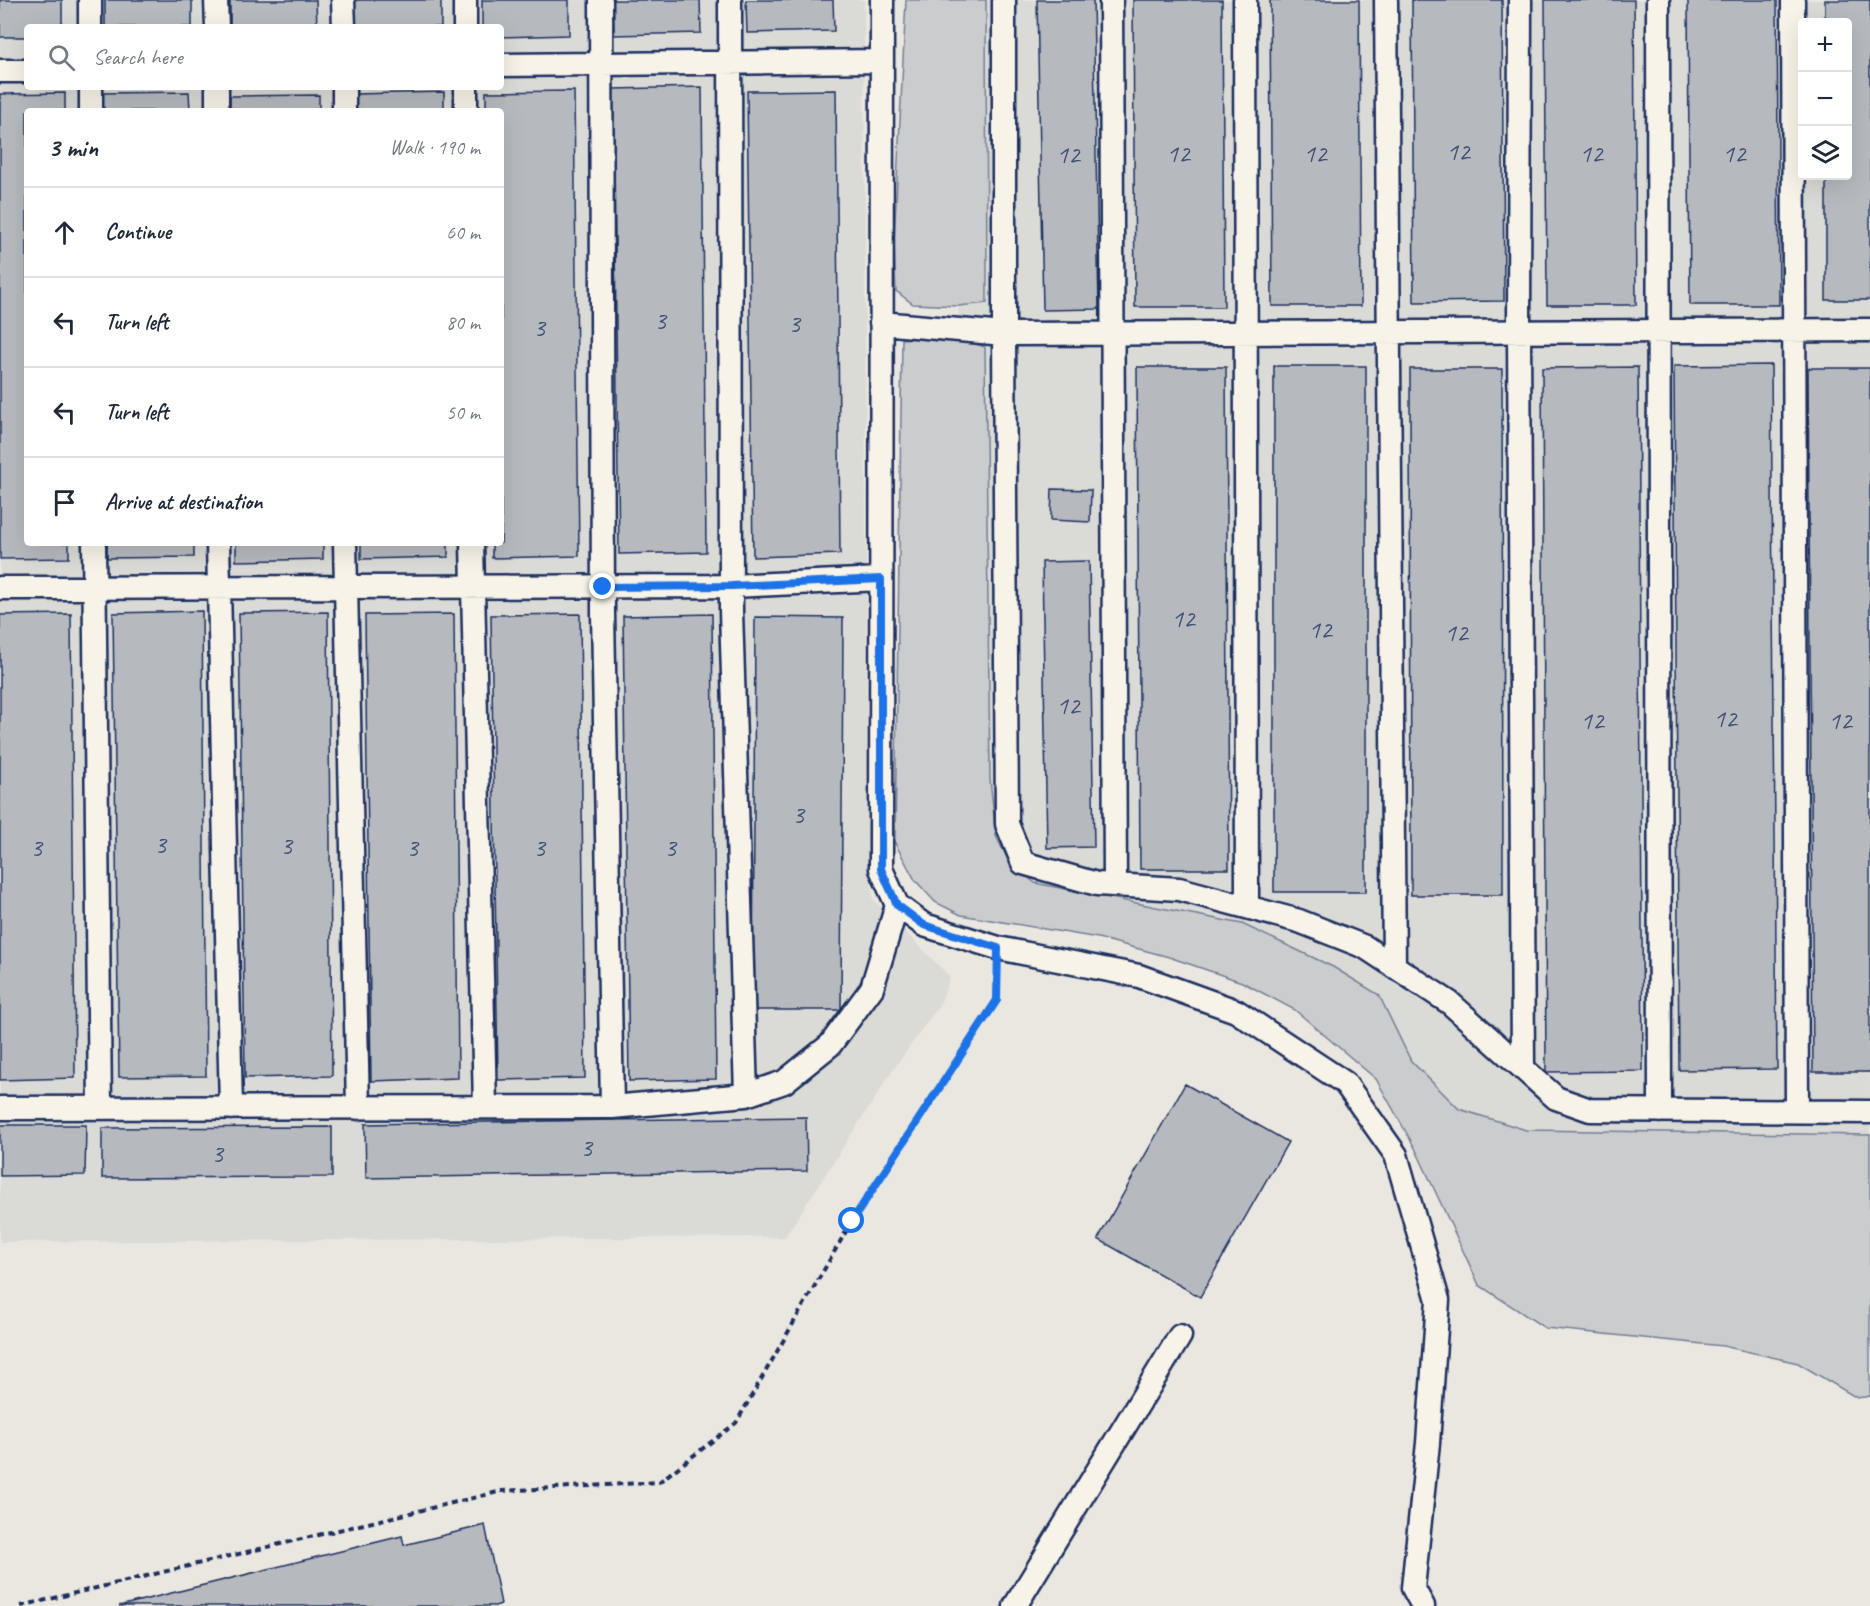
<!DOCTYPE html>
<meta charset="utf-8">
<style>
:root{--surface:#fff;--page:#f2f2f3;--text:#1f2937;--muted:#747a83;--line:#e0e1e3}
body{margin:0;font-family:Caveat,sans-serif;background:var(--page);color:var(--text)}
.controls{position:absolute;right:18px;top:18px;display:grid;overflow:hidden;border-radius:6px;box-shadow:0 6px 24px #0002}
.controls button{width:54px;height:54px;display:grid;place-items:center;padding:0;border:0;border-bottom:2px solid var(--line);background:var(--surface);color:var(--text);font:30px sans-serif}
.stop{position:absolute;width:18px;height:18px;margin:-14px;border:4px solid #1a73e8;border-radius:50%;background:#fff}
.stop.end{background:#1a73e8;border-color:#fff;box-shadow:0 2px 6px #0008}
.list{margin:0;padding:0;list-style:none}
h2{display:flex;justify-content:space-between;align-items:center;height:78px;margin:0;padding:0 24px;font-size:26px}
h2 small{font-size:20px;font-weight:400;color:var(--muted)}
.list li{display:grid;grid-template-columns:39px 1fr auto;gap:18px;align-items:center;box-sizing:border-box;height:90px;padding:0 24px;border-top:2px solid var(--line)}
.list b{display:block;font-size:22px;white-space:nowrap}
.list em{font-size:20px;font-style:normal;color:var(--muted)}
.icon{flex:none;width:33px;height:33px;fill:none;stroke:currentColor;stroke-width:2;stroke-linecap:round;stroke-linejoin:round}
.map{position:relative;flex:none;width:1870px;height:1606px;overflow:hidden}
.search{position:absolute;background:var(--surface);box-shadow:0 6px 24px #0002;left:24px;top:24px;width:480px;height:66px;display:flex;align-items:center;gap:15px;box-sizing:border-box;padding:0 21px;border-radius:6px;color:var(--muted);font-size:22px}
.panel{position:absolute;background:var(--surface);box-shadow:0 6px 24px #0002;left:24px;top:108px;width:480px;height:438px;border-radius:6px}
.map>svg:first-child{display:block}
.built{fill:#dadad6;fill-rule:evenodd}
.green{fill:#cbcccd;stroke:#737e96;stroke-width:1.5}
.building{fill:#b6babf;stroke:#1b2f5e;stroke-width:1.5}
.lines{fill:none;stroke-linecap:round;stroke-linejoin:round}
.service-casing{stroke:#1b2f5e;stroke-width:27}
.path{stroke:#1b2f5e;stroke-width:4;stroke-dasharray:6 4.5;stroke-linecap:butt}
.service{stroke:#f7f3e8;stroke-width:22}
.route{stroke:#1a73e8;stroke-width:8}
.labels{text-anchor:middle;stroke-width:4.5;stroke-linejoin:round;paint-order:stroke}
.number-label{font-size:26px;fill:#425276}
</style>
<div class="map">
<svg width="1870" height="1606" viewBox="0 0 1870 1606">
<rect width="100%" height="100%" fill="#eae7e0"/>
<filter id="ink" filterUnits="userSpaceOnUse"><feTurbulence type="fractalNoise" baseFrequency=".0167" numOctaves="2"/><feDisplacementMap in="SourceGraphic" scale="12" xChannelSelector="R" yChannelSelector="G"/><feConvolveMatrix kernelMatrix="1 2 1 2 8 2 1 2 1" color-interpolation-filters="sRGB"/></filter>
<g filter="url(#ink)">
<path class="built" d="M0,0H864L867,823L873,899L950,977L940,1004L893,1070L785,1237L0,1242ZM27,27H501V87H27ZM27,111H501V543H27Z
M961,0H1870V1164L1492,1141L1367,1026L1022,893L955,750ZM1802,22H1848V176H1802Z"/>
<path class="green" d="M906,0H986L987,303L958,306L913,304L896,291L894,242Z
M926,337L960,339L985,347L990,779L996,836L1009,862L1035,883L1242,924L1333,967L1379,995L1411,1061L1459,1109L1526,1130L1870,1135V1396L1857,1398L1798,1363L1723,1346L1545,1328L1479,1285L1415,1148L1376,1079L1295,1010L1242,982L1169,957L1098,938L961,915L935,902L915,880L895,843L902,339Z"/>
<path class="building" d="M0,0H62V27H27V37H0Z
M105,0H192V27H105Z
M230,0H316L317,27H230Z
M354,0H441V27H354Z
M482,0H569V35L501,37V27H482Z
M613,0H700L701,33L614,35Z
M746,0H833L834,31L747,33Z
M1037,0H1093L1099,309L1043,310Z
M1133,0H1222L1224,307H1135Z
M1270,0H1359L1361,306H1272Z
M1412,0H1502L1504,301L1414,302Z
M1545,0H1634L1636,305H1547Z
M1688,0H1777L1779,305H1690Z
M1825,0H1870V300H1826V176H1848V22H1825Z
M702,87L706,552L619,554L613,89Z
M836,90L840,554L753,557L747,91Z
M574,91L579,556L492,558V543H501V111H486V92Z
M189,92L190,111H101V93Z
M444,92V111H355V94Z
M65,93V111H27V543H69V558L0,559V94Z
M319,95V111H230V96Z
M1771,365L1777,1069L1679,1070L1674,366Z
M1274,366H1366V892H1274Z
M1137,367H1226L1229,869H1140Z
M1638,367L1643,1071L1546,1072L1542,368Z
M1808,368H1870V1072H1813Z
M1410,369H1502L1503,895H1411Z
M1052,489L1091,490L1090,522L1051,520Z
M107,543H194V557L107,558Z
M236,543H323V559L236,561Z
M361,543H448V557L361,559Z
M1089,561L1094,847L1047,848L1042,562Z
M202,611L206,1076L119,1077L113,613Z
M328,612L332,1076L245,1078L239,613Z
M71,614L75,1078L0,1080V615Z
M454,614L458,1078L371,1081L365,615Z
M580,614L585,1078L498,1080L491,615Z
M712,614L716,1079L629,1081L623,616Z
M755,617L843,618L841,1010H753Z
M1185,1084L1288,1142L1200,1297L1098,1239Z
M806,1117L807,1171L366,1178L365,1124Z
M0,1125H86L85,1175L0,1176Z
M332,1127V1177L102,1178V1128Z
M485,1525L501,1604L495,1606H119L402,1536L404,1545Z"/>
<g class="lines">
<defs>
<path id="service" d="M90,0V27
M216,0L217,27
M343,0L344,27
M465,0V27
M601,0L603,613L612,1107
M730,0L731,611L746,1095
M882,0L881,869L897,905L924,925L998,948L1139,976L1236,1011L1345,1083L1396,1155L1438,1300L1428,1443L1413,1588L1423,1606
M1004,0V334L1870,330
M1111,0L1115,885
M1245,0L1247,907
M1386,0L1394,967
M1520,0L1519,332L1523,1068
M1658,0L1660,1111
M1793,0L1797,1111
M501,65L882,61
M0,71H27
M91,87V111
M217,87V111
M344,87V111
M466,87V111
M881,323L1004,334L1007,824L1023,863L1097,884L1179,889L1299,921L1365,947L1450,1003L1556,1098L1590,1110L1870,1112
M94,543L100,1108
M218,543L231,1108
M345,543L358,1108
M472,543L485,1107
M0,588L731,586L881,579
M0,1108L612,1107L746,1095L784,1082L830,1045L872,988L897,905
M1015,1606L1180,1336"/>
</defs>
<use href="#service" class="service-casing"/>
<path class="path" d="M21,1606L502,1491L659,1482L736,1423L852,1221L997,1000L998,979"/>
<use href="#service" class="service"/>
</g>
</g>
<g class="lines" filter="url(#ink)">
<path class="route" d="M603,587L731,586L881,579V869L897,905L924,925L998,948L997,1000L852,1221"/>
</g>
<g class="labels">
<g class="number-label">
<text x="1458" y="160">12</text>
<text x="1178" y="162">12</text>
<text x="1315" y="162">12</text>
<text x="1591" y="162">12</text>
<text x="1734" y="162">12</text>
<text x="1068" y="163">12</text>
<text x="660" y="329">3</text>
<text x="794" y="332">3</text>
<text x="539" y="336">3</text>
<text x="1183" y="627">12</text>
<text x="1320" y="638">12</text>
<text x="1456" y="641">12</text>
<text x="1068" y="714">12</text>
<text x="1725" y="727">12</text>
<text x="1592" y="729">12</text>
<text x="1840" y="729">12</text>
<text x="798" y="823">3</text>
<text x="160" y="853">3</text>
<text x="286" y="854">3</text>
<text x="36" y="856">3</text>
<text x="412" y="856">3</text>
<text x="539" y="856">3</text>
<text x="670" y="856">3</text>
<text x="586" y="1156">3</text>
<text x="217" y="1162">3</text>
</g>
</g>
</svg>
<div class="controls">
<button>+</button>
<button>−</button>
<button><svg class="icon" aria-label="layers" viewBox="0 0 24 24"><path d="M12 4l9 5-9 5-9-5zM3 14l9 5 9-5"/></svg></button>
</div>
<div class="stop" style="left:852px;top:1221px"></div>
<div class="stop end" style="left:603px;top:587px"></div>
<div class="search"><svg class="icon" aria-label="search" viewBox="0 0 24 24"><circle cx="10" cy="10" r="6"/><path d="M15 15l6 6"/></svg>Search here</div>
<section class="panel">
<h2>3 min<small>Walk · 190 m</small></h2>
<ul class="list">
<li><svg class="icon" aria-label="ahead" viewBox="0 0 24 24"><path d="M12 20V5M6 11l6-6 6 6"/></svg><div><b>Continue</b></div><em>60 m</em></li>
<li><svg class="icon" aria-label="left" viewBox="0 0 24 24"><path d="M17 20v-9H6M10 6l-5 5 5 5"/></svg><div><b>Turn left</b></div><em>80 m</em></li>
<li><svg class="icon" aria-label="left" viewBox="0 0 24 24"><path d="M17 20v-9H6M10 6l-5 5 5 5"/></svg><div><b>Turn left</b></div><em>50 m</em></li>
<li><svg class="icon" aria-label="arrive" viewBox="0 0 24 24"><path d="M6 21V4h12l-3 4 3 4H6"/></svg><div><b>Arrive at destination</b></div></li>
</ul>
</section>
</div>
